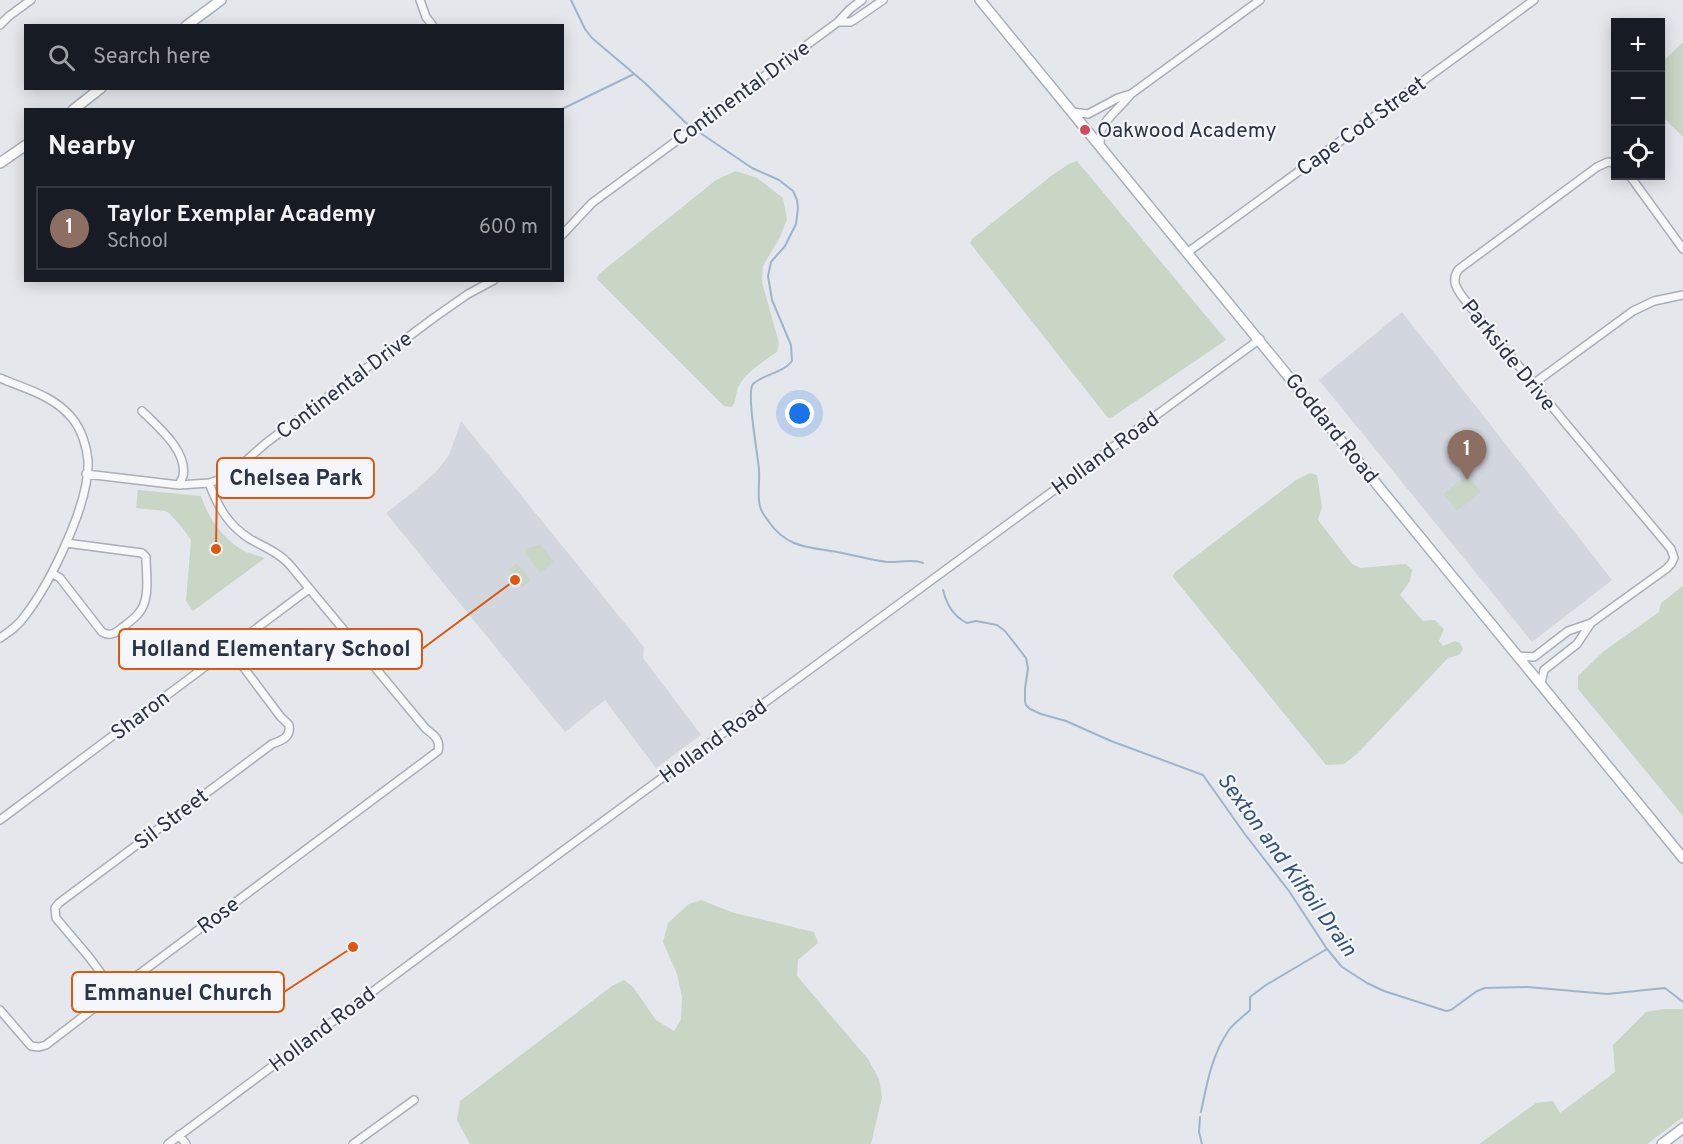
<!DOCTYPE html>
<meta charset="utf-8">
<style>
:root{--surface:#171b24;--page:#242831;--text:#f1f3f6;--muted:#9ea1a6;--line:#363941;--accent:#0f766e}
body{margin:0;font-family:Overpass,sans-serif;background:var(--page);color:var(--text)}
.controls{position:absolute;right:18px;top:18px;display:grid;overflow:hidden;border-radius:0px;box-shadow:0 3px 15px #0003}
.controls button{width:54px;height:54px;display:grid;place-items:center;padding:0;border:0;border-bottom:2px solid var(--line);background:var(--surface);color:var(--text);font:30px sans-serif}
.you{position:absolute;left:800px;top:414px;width:21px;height:21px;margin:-15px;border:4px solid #fff;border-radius:50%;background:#1a73e8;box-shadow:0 0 0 9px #1a73e833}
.badge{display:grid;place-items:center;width:39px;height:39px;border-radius:50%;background:var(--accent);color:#fff;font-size:20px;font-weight:700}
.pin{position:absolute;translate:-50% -50px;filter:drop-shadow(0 2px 3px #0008)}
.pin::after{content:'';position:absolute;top:32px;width:21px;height:18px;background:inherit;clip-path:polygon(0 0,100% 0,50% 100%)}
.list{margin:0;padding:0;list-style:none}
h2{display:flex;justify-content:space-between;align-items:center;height:78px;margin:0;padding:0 24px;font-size:26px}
h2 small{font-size:20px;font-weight:400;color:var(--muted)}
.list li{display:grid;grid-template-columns:39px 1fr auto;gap:18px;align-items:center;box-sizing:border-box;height:84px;margin:0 12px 12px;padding:0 12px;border:2px solid var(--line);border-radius:0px}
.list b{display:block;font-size:22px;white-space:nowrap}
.list p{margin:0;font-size:20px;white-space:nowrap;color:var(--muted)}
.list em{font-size:20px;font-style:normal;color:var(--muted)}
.icon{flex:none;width:33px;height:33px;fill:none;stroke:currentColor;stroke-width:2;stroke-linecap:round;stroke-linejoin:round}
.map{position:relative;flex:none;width:1683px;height:1144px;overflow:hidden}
.search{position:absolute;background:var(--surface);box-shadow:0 3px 15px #0003;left:24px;top:24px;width:540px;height:66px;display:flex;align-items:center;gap:15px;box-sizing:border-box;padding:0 21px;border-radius:0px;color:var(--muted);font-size:22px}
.panel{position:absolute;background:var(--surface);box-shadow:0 3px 15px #0003;left:24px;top:108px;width:540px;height:174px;border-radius:0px}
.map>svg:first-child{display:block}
.built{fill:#d2d6de}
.green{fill:#c9d6c5}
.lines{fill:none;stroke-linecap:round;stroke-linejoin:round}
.stream{stroke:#9fb4cc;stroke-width:2}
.street-casing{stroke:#a9aeb7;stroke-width:10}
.secondary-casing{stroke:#a9aeb7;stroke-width:12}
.street{stroke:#f7f8fa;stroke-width:7}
.secondary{stroke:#fff;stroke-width:9}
.poi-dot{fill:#d1495b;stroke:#f4f6f9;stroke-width:2}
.labels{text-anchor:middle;stroke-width:4.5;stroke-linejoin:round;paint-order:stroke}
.street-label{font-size:21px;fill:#2b3445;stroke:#f4f6f9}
.poi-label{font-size:21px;fill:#2b3445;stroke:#f4f6f9;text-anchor:start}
.water-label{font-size:22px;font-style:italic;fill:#34527a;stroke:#f4f6f9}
.leader{fill:none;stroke:#df570f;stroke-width:2}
.callout-dot{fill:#df570f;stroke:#f4f6f9;stroke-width:2}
.callout{fill:#f4f6f9;stroke:#df570f;stroke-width:2}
.callout-label{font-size:22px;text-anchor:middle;font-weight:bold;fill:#2b3445}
</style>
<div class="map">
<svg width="1683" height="1144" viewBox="0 0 1683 1144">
<rect width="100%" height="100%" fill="#e4e7ec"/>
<path class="built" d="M1402,312L1612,580L1532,642L1319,380Z
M461,421L644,647L643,658L701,735L656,768L605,700L565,732L386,513L406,498L436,472L449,455Z"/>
<path class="green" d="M1683,42V137L1661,115L1660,64Z
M1077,161L1226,340L1111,418H1108L970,243L972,239L1051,176L1069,164Z
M736,171L757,178L783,198L787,219L780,237L763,266L762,282L779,343L777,352C765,360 747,372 740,384C735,391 737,400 732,407L724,406L597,279L599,274L716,180Z
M1310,473L1317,475L1322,507L1318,520L1352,564L1361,568L1406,564L1412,570L1410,581L1400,595L1423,621L1435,620L1444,629L1439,641L1443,646L1455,641L1460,643L1463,649L1459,655L1448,658L1358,753L1344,764L1326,765L1173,577L1175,572L1296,480Z
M1468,477L1481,492L1457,511L1443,494L1459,481Z
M138,490L201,496C208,518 224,541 246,552C252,554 259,556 265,558L193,611L186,601L191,540L181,526L169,513L165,511L136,508Z
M541,545L554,562L540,573L524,552L526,548Z
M517,563L531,580L522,587L509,570Z
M1683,586V816L1578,689V676L1604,651L1659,612L1661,603Z
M701,900L731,912L814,932L818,943L798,960L797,976L868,1059L879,1079L882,1097L871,1144H470L457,1120L460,1101L612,986L624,980L633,987L656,1020L674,1031L681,1019L682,997L677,974L663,942L668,923L689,904Z
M1664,1009H1683V1117L1647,1144H1479L1536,1103L1553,1101L1560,1113L1615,1072L1613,1045L1646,1012Z"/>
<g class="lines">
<path class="stream" d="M571,0L585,29L592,38L645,83L687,124L752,168L779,180L793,191L797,200L798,208L796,224L785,246L771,262L768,276L772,300L791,345L792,361C783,373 764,374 753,384C746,392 758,455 759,470C760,482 757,495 760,506C761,512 766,518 769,522C787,548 809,547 837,552C854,555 870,560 887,562C898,563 913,558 923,563
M560,110L634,74
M943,590C947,605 953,616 967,623L976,621L997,625L1005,631L1026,658L1028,668L1025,689V701L1026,705L1030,709L1041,714L1066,721L1111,741L1203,775L1244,833L1289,891L1327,949L1342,967L1367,983L1384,991L1446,1011L1451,1010L1477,991L1485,988L1528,987L1607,994L1665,988L1683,1002
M1201,1112C1207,1083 1212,1054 1229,1030C1235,1022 1243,1017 1250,1010V997L1266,985L1327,949
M1200,1117L1199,1132L1202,1144"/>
<defs>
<path id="street" d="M420,0L426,17L433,26
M838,22H850L854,20L883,0
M0,25L9,16L31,0
M1072,112L1088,114L1118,98L1131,94
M1100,146C1100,142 1100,136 1101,132C1102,121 1124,104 1131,94L1260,0
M1630,176L1683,249
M562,235L592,203L838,22L850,9L862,0
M1188,252L1534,0
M0,378C25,389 53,395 72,418C81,429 87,446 88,461C90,503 50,584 24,617C18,626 9,632 0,638
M1533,384L1633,311L1654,301L1683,295
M142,411C157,426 188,451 183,476C182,479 180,482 179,485
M86,474L179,485L209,483L221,479L232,473L266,443L435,317L468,294L494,280
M52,573L60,578L102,632C110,637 116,633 123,627C128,623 134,619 138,614C151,600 146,575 146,557L142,553L66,543
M1518,656L1534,657L1568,631L1591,623L1666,569L1671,564L1674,558L1671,549L1567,425L1465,300C1457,290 1450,280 1459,269L1597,167L1608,162L1616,163
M1541,684L1544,670L1577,644L1591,623
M0,820L309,589
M115,992L89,957L56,918L55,908L59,903L272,744C283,740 291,737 289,725L280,716L229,648
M0,1010L31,1046L39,1047L46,1045L115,992L438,751C441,740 434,735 426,729L289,564C278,552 264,547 250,539C228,525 218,507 209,483
M179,1135L186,1144
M168,1144L489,905L1260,339
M353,1144L414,1100"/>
<path id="secondary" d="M980,0L1683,858
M186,26L221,0
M73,110L101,88
M0,163L26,145
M1662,1144L1683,1128"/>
</defs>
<use href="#street" class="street-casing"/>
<use href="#secondary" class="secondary-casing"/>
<use href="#street" class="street"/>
<use href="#secondary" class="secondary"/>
</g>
<circle class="poi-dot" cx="1085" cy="130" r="6"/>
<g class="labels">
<g class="street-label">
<text transform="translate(741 93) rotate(-36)" y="7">Continental Drive</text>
<text transform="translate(1361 126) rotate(-36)" y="7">Cape Cod Street</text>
<text transform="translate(1509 355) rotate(51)" y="7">Parkside Drive</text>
<text transform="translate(344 385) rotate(-37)" y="7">Continental Drive</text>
<text transform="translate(1332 428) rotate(51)" y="7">Goddard Road</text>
<text transform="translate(1105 453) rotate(-36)" y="7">Holland Road</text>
<text transform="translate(140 715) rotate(-37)" y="7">Sharon</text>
<text transform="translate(713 741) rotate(-36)" y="7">Holland Road</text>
<text transform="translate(171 819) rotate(-37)" y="7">Sil Street</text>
<text transform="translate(218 915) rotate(-37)" y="7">Rose</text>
<text transform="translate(322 1029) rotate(-37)" y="7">Holland Road</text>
</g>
<g class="poi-label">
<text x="1097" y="137">Oakwood Academy</text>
</g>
<g class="water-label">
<text transform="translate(1288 864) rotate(54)" y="8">Sexton and Kilfoil Drain</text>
</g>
</g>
<path class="leader" d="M216 549L217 478M515 580L422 649M353 947L284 992"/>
<g class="callout-dot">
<circle cx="216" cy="549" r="6"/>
<circle cx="515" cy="580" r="6"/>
<circle cx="353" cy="947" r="6"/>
</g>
<g class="callout">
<rect x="217" y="458" width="157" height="40" rx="6"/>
<rect x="119" y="629" width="303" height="40" rx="6"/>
<rect x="72" y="972" width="212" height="40" rx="6"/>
</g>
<g class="callout-label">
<text x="296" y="485">Chelsea Park</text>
<text x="271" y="656">Holland Elementary School</text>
<text x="178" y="1000">Emmanuel Church</text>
</g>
</svg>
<div class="controls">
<button>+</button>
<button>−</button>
<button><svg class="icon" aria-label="locate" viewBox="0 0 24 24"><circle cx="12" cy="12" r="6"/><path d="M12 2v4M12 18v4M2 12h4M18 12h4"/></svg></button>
</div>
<div class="you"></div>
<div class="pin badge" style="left:1467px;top:480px;background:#8d6e63">1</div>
<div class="search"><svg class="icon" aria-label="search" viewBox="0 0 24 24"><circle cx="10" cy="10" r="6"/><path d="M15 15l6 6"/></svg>Search here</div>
<section class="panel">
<h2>Nearby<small></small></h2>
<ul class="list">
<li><span class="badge" style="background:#8d6e63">1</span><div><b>Taylor Exemplar Academy</b><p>School</p></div><em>600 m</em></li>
</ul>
</section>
</div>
